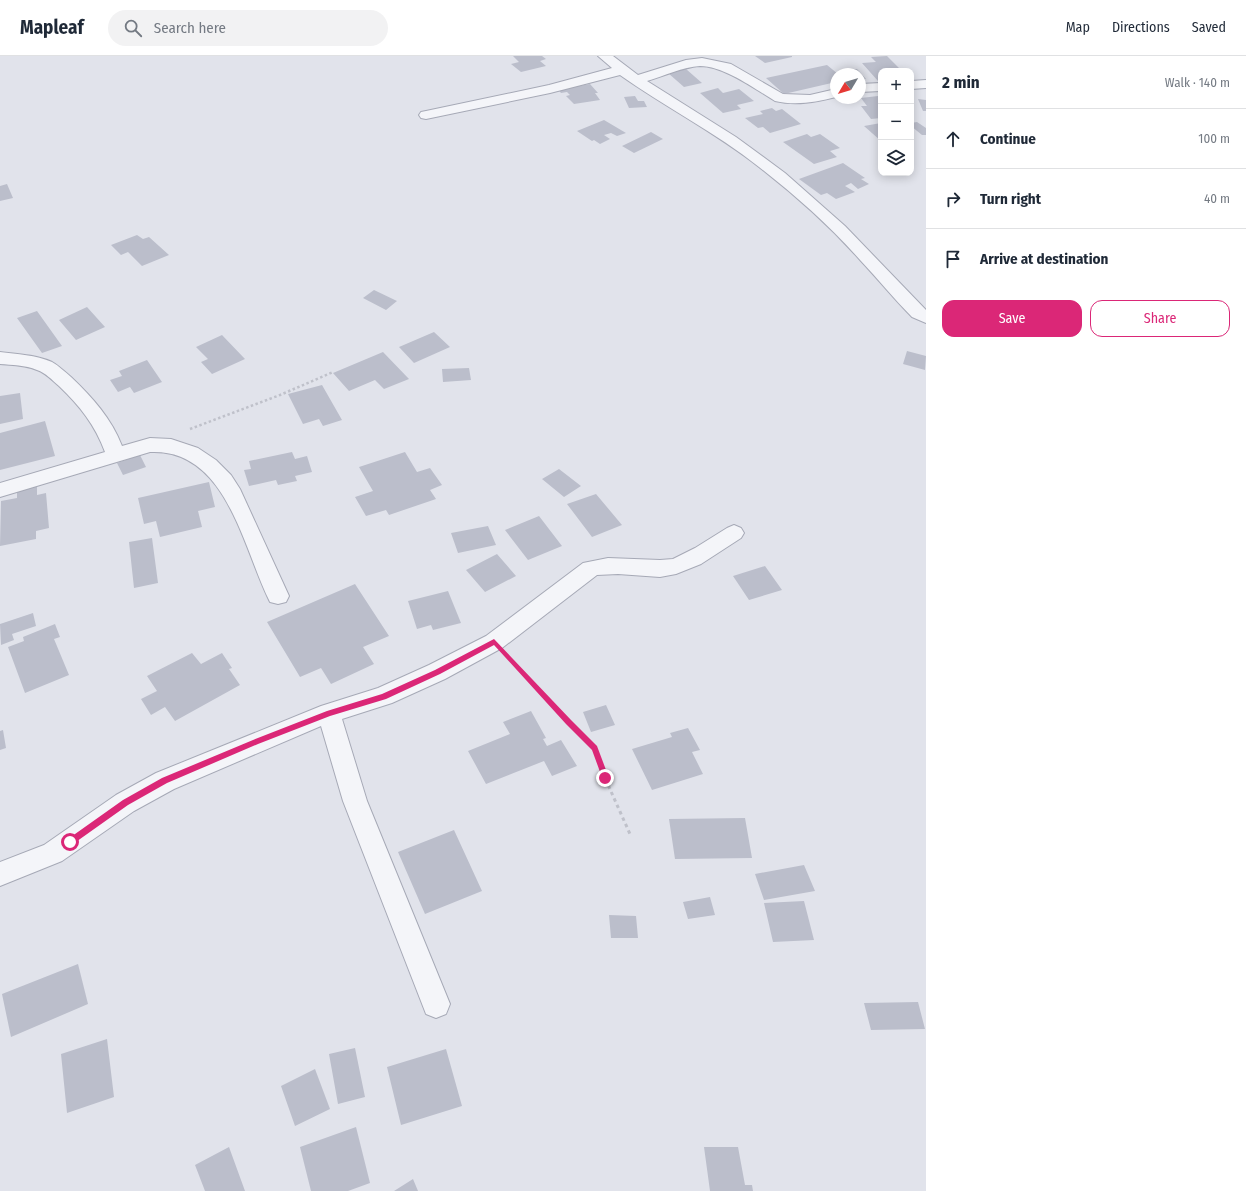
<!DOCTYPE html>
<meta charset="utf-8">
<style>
:root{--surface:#fff;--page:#f2f2f3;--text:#1f2937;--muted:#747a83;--line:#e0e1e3;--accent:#db2777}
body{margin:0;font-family:"Fira Sans Condensed",sans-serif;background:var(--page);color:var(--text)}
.controls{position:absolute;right:12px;top:12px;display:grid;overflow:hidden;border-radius:8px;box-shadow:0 2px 10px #0003}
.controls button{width:36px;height:36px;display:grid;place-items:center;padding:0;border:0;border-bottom:1px solid var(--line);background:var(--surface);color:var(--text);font:20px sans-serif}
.compass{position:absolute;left:830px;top:12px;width:36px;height:36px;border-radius:50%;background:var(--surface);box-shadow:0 2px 10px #0003;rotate:232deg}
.stop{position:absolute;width:12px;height:12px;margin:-9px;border:3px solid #db2777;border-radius:50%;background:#fff}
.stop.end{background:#db2777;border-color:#fff;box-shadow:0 1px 4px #0008}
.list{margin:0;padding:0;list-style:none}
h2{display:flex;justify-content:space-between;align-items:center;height:52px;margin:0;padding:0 16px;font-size:17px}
h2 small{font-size:13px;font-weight:400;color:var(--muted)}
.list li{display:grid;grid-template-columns:26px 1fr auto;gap:12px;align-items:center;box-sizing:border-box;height:60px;padding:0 16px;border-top:1px solid var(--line)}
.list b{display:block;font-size:15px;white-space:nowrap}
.list em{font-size:13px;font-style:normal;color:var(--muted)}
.actions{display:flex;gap:8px;padding:12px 16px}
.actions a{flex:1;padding:9px 0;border:1px solid var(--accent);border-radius:12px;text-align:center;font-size:14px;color:var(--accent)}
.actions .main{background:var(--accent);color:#fff}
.icon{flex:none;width:22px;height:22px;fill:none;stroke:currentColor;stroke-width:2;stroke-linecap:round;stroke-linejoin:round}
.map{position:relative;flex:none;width:926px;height:1135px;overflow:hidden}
header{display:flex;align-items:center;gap:24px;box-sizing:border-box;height:56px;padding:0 20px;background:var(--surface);border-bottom:1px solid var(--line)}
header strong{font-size:19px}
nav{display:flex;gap:22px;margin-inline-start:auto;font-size:14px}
.search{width:280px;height:36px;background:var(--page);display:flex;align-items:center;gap:10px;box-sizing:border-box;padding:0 14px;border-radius:22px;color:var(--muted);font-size:15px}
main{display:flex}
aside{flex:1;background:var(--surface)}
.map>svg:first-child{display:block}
.building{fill:#bbbecb}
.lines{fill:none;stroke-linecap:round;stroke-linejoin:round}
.minor-casing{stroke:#a6a9b6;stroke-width:2}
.path-far1{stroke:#bfc1ca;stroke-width:2.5;stroke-dasharray:2.5 2.5;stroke-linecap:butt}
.path{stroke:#bfc1ca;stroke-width:3;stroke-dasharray:3.5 3.5;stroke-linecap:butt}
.minor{fill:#f4f5f9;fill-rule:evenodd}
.route{fill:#db2777}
</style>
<header>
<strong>Mapleaf</strong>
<div class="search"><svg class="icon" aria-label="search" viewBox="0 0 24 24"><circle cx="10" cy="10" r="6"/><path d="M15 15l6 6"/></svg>Search here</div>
<nav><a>Map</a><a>Directions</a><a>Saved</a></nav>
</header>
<main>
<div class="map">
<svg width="926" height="1135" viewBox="0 0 926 1135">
<rect width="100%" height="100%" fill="#e1e3eb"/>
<path class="building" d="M513,0H542L546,3L540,5L546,10L521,16L511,8L519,6Z
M755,0H792V1L765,7Z
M887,0L902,15H881V24L878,25L862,7L876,6L871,1Z
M827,9L838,18H836V26L784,38L766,22Z
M686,13L702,27L684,31L668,17Z
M857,13L866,23L860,24V18H847L843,14Z
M577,28L579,30L590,28L598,37H595L600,44L574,48L566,40L570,39L567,36L561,37L557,32Z
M718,32L723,37L739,33L754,45L737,49L741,53L723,57L700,37Z
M635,40L638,45H644L647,51L629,52L624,41Z
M878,40L881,43V62L871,63L861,50H867L861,42Z
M918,43L926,44V55H923Z
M772,52L776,55L782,53L801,68L770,77L763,71L758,72L745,62L763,58L760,55Z
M604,64L626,77L617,80L611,77L604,79L610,83L600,88L594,84L592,85L577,75Z
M917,66L926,72V79H922L911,70V67Z
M881,67V85L864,70Z
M651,76L663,83L634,97L622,90Z
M807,78L811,81L820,78L840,92L830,95L837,101L814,108L783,86Z
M843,107L865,122L861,123L869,128L858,133L851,127L845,130L855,136L836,143L827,137L821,139L799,123Z
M7,128L13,142L0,145V130Z
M137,179L143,183L149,181L169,199L142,210L128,196L121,199L111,189Z
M374,234L397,245L386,254L363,242Z
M87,251L105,271L76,284L59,264Z
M37,255L62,290L42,297L17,262Z
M434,276L450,291L414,307L399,291Z
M222,279L245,303L212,318L201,306L208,303L196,291Z
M907,295L926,300L925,314L903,308Z
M383,296L409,323L384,333L375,324L349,335L333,317Z
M147,304L162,326L134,337L130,331L118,336L110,324L122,320L119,315Z
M469,312L471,324L443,326L442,313Z
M322,329L342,364L323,370L319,363L303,368L288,338Z
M20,337L23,363L0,368V340Z
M45,365L55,400L0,414V377Z
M292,396L295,403L307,400L312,416L295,420L297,425L278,429L276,424L249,430L244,414L251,413L249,405Z
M405,396L417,416L430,412L442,429L430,434L436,443L389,459L386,454L366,460L355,441L373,435L359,411Z
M140,399L146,411L123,419L117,407Z
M559,413L581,430L564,441L542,423Z
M209,426L215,451L198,455L202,471L160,481L156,465L144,468L138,442Z
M37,430V439L46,437L49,472L36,475V483L0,490L1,445L17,442V434Z
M596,438L622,469L592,481L567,448Z
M539,460L562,490L528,504L505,474Z
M488,470L496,489L458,497L451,477Z
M152,482L158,527L134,532L129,486Z
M497,498L516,520L485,536L466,514Z
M765,510L782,534L749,544L733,520Z
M355,528L389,580L363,591L374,608L331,628L321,612L300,621L267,566Z
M448,535L461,567L433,574L431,569L417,573L408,545Z
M33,557L36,570L12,578L14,584L1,589L0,568Z
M55,568L60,581L54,583L69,619L25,637L8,591L24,585L23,581Z
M192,597L201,608L222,597L232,612L229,613L240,629L175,665L165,651L151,659L141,643L157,635L147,620Z
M606,649L615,669L591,676L583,656Z
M531,655L546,682L543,683L547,690L561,684L577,710L552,720L544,705L486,728L468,695L510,678L503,666Z
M688,672L700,694L692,696L703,718L652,734L632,693L672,681L670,677Z
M3,674L6,692L0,694V675Z
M745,762L752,802L675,803L669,763Z
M454,774L482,835L425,858L398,796Z
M804,809L815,835L764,844L755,818Z
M710,841L715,859L688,863L683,846Z
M804,845L814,884L773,886L764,847Z
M609,859L636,860L638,882H611Z
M78,908L88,948L11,981L2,938Z
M918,946L925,973L871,974L864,947Z
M107,983L114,1041L67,1057L61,998Z
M355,992L365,1041L338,1048L329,998Z
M446,993L462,1050L401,1069L387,1011Z
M315,1013L330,1053L295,1070L281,1030Z
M356,1071L370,1127L348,1135H311L300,1091Z
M229,1091L245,1135H205L195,1109Z
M704,1091H738L745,1129H752L753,1135H710Z
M413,1123L418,1135H394Z"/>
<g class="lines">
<defs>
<path id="minor" d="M598,0H613L638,19L686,4L702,2L731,8L783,38L810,39L836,33V41C816,46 796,50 775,45C755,33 724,10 700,10C683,11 664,20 647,25L736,81L785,117L845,170L926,254V267L912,261C894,243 878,223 861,205C830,170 795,139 759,111C715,76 665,51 620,19L550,37L426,63L421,62L419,59L421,56L426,55L549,29L612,12Z
M926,24V32L911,33V25Z
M881,27V35L860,36V28Z
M0,296C17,298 36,299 52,306C59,310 65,316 71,321C93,342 111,362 122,390L150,382L171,383L198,392L216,404L231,419L240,433L289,540L286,546L278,548L270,546C243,493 227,392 150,396L0,441V427L105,396C95,369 80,350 59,330C52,324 46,317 37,314C25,309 12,309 0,308Z
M734,469L741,472L744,477L741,482L701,508L676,518L660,521L618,518L597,519L502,592L445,623L392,647L342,663L367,745L450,948L446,958L436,962L426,958L343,745L321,670L174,733L134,755L62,805L0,830V806L44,789L116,739L156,717L321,650L378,632L429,609L486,580L583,507L608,502L660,504L673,503L695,492L727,472Z"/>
</defs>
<use href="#minor" class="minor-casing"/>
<path class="path-far1" d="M190,373L280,339L333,316
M511,604L550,647"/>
<path class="path" d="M549,646L595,692L605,722L630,778"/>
<use href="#minor" class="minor"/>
</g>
<path class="route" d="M494,583L571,664L597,690L609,722L608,724H603L592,694L566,668L494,589L440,618L386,643L330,660L258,688L167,727L128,749L73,788H68V783L123,744L162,722L253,684L327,655L382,638L435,614Z"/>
</svg>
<div class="controls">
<button>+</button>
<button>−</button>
<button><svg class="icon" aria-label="layers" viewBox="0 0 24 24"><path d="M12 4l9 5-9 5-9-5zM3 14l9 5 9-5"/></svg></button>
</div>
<svg class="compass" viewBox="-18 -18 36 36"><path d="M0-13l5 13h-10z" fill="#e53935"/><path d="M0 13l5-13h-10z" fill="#747a83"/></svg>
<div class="stop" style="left:70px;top:786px"></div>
<div class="stop end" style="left:605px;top:722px"></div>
</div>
<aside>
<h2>2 min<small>Walk · 140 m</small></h2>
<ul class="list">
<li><svg class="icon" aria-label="ahead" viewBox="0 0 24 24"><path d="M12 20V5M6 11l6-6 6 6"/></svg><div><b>Continue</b></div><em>100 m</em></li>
<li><svg class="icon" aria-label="right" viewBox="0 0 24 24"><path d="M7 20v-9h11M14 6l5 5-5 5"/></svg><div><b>Turn right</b></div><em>40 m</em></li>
<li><svg class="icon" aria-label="arrive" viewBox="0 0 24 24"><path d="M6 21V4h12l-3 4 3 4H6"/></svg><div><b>Arrive at destination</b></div></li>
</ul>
<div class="actions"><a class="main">Save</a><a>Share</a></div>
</aside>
</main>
